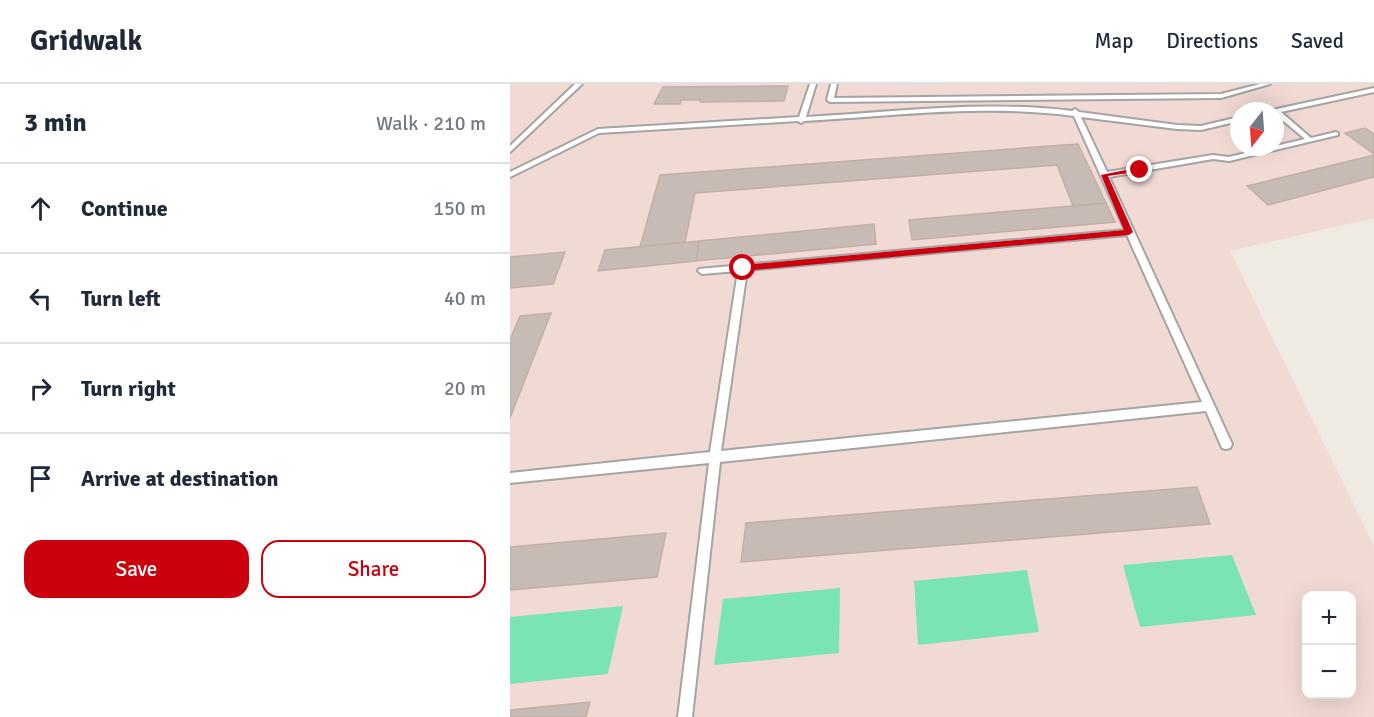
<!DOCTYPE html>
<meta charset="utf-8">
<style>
:root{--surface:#fff;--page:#f2f2f3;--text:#1f2937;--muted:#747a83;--line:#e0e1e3;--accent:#ca000e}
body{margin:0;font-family:Signika,sans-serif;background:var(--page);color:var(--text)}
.controls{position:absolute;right:18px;bottom:18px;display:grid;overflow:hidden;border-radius:12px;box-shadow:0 6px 24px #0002}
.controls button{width:54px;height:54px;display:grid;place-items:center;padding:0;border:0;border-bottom:2px solid var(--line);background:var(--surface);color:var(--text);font:30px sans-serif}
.compass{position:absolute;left:720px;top:18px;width:54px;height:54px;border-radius:50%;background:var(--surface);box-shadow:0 6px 24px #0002;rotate:197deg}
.stop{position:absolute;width:18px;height:18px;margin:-14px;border:4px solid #ca000e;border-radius:50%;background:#fff}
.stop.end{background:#ca000e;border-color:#fff;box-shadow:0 2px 6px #0008}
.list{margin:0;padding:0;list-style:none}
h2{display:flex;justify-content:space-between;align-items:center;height:78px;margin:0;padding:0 24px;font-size:26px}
h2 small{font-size:20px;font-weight:400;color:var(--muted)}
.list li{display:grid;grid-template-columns:39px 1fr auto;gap:18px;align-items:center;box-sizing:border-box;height:90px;padding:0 24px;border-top:2px solid var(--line)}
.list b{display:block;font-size:22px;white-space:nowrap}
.list em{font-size:20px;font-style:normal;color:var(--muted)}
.actions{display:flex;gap:12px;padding:18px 24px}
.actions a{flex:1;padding:14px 0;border:2px solid var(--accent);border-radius:18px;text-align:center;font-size:21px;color:var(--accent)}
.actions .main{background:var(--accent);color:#fff}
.icon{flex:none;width:33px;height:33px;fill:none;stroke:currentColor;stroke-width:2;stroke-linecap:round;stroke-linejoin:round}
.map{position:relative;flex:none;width:864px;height:633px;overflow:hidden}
header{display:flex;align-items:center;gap:36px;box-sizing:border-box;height:84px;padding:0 30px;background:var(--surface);border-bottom:2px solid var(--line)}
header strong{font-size:28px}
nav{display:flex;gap:33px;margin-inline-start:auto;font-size:21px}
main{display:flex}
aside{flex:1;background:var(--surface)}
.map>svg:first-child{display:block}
.military{fill:#f2dad4;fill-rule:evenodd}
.pitch{fill:#7ae4b4}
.building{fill:#c7bbb5;stroke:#c2afa3;stroke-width:1.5}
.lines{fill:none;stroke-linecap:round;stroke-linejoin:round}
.service-casing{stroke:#a4a4a4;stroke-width:4}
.service{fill:#fff;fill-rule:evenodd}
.route{fill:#ca000e}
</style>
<header>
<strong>Gridwalk</strong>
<nav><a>Map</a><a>Directions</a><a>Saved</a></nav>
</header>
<main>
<aside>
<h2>3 min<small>Walk · 210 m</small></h2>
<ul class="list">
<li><svg class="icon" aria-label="ahead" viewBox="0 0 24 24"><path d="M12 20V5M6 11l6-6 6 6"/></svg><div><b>Continue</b></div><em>150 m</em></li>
<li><svg class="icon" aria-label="left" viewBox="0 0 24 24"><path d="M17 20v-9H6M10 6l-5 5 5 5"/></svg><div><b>Turn left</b></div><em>40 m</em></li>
<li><svg class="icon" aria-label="right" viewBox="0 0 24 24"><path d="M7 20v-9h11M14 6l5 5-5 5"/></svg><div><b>Turn right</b></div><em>20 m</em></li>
<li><svg class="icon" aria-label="arrive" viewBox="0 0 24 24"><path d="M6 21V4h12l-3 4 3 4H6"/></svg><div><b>Arrive at destination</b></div></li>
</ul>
<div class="actions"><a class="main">Save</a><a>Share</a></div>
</aside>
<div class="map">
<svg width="864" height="633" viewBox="0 0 864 633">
<rect width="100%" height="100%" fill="#efeae2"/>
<path class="military" d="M0,0H864V134L720,167L864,462V633H0ZM729,27H765V63H729ZM796,512H842V610H796Z"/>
<path class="pitch" d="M722,471L746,531L630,543L613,481Z
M517,486L529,548L408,561L404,497Z
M330,504L329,569L204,581L213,515Z
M113,522L98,590L0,600V533Z"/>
<path class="building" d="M278,2L274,17L190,18V16H171L170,20H144L153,3Z
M855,44L864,50V70L835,49Z
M568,60L596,119L563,122L547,81L185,109L175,158L130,163L150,91Z
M864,71V93L758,121L737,102Z
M596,119L605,138L402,156L399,136Z
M364,140L366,160L186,177L189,157Z
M189,157L186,177L88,187L95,166Z
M55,168L43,200L0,204V173Z
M41,229L0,334V256L10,232Z
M687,403L700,440L231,478L236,439Z
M156,449L147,493L0,506V463Z
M80,618L76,633H0V626Z"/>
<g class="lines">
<defs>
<path id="service" d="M65,0H72L0,68V62Z
M300,0H306L296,33C384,28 474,16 562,27L565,25L569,28L667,41L691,42L729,33V37L691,46L667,45L571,33L597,88L703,71L719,73L795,55L765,30V27H761L762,26L864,4V8L771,28L801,54L826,48L828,49V51L719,77L703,75L599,93L722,360L720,364L716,365L712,364L696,327L210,378L182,633H168L199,379L0,399V389L200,368L228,187L192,190L188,187L189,185L615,146L564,32C475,20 384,32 294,37L291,39L288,37L89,49L0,93V88L88,45L289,33ZM617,151L692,318L211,367L237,186Z
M321,0H327L324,14L711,10L750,0H760L711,14L320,18L317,16Z"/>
</defs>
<use href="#service" class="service-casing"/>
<use href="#service" class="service"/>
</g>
<path class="route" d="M630,83L633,87L598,92L623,148L619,151L233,187L229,184L233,181L614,146L591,91Z"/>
</svg>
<div class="controls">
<button>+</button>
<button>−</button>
</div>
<svg class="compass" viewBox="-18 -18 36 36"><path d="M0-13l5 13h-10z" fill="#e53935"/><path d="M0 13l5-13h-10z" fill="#747a83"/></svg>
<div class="stop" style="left:233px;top:184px"></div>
<div class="stop end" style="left:630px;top:86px"></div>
</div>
</main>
